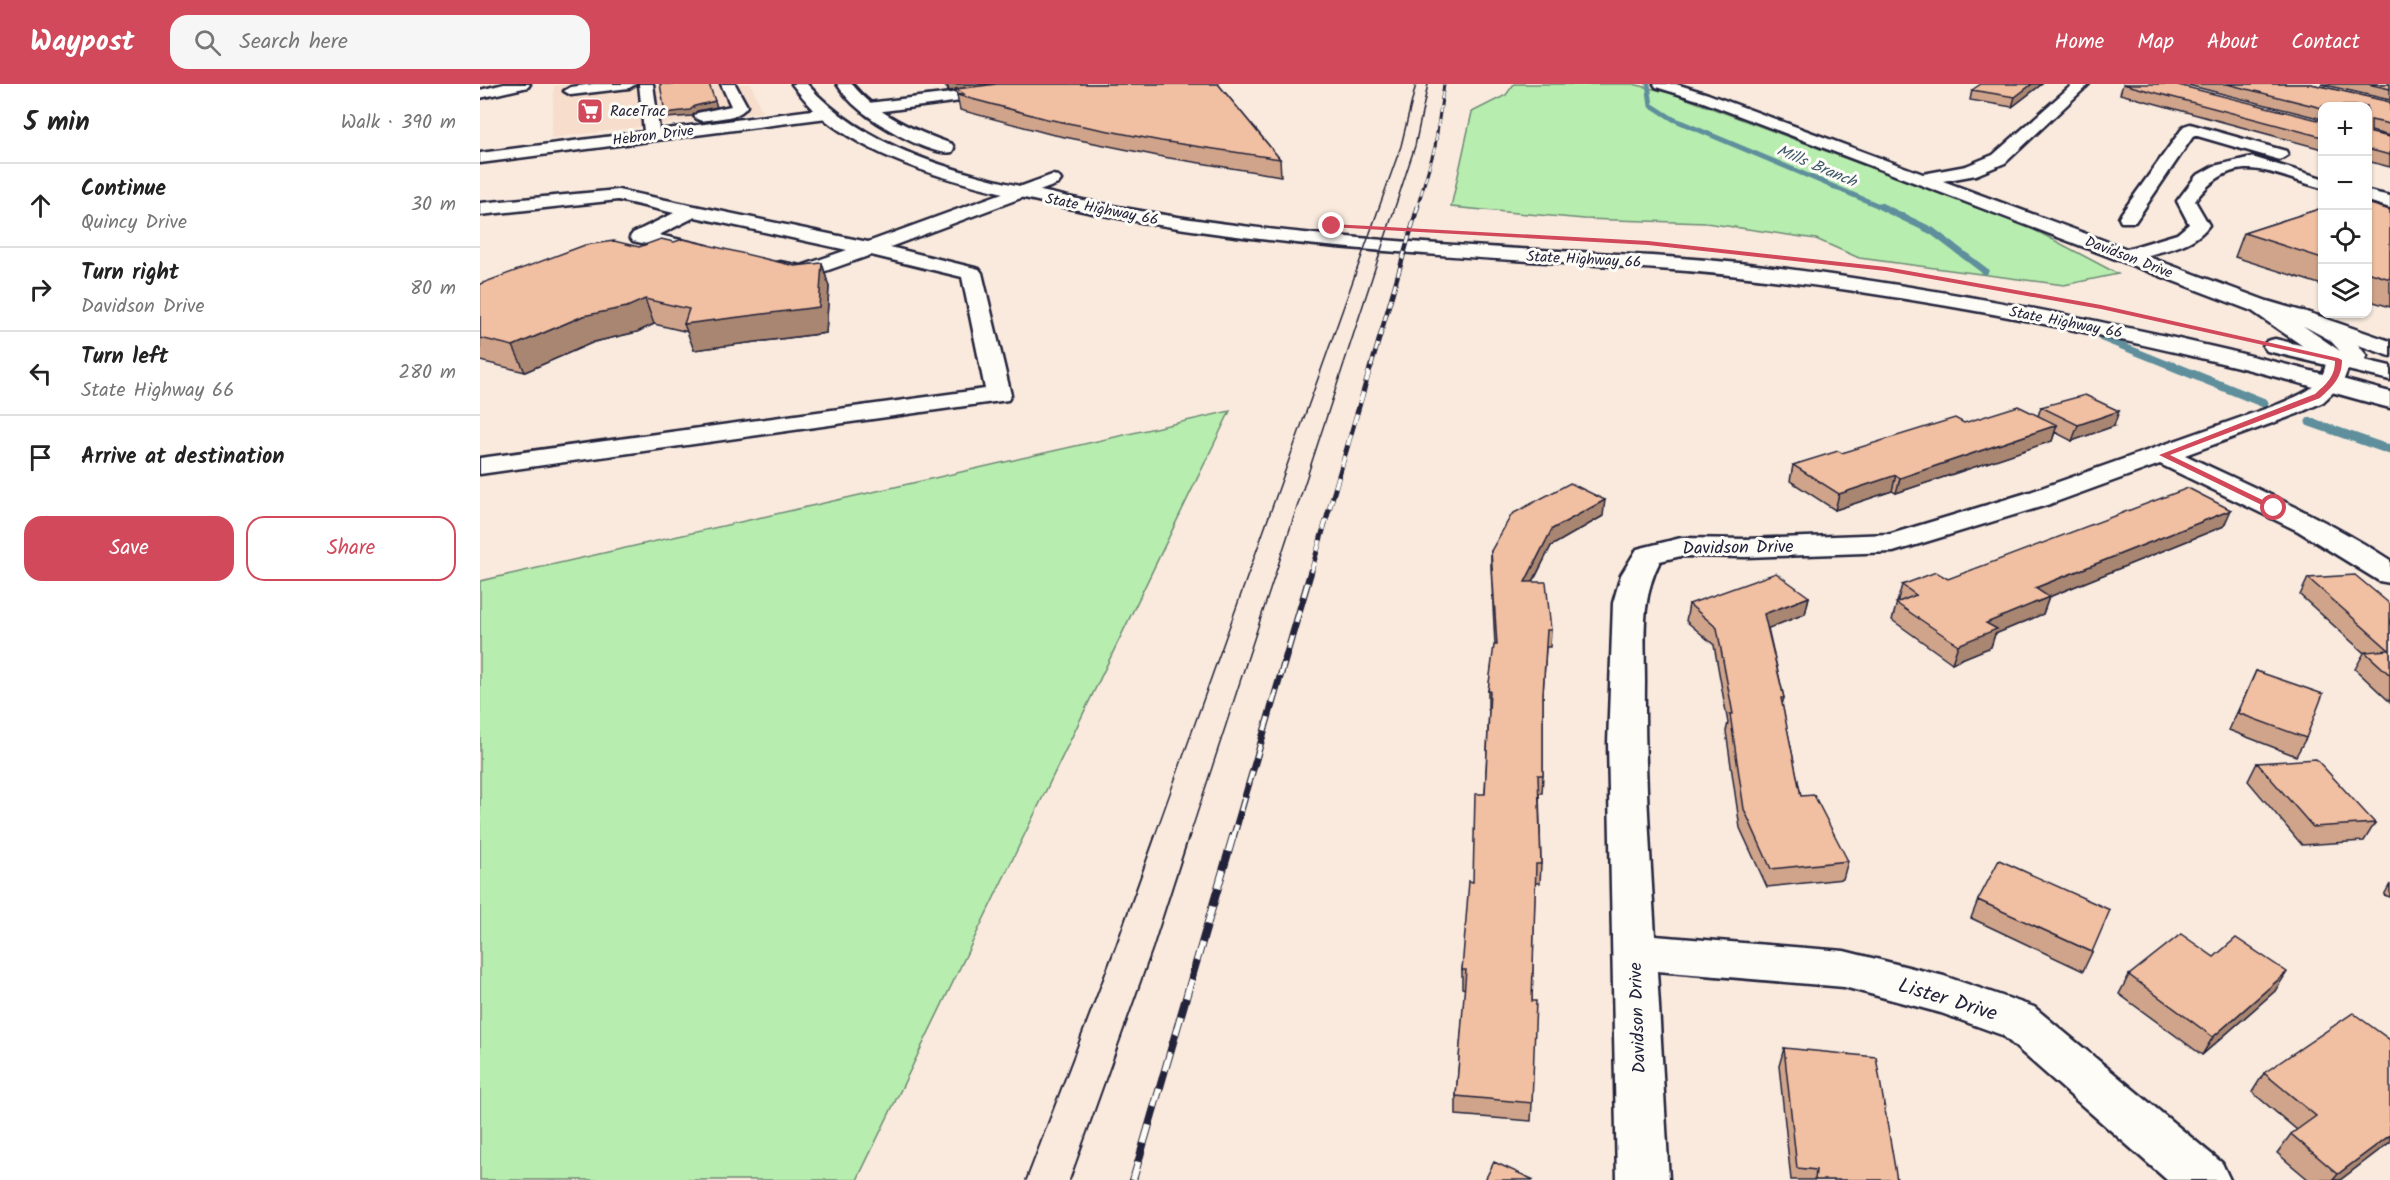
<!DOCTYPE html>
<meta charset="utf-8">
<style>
:root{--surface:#fff;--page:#f6f6f6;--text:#222;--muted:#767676;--line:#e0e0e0;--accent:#d1495b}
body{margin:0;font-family:Kalam,sans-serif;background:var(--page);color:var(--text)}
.controls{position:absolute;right:18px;top:18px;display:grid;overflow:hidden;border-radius:12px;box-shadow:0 2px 4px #0004}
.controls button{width:54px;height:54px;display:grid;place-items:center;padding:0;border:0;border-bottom:2px solid var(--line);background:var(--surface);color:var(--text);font:30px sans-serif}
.stop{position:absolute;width:18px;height:18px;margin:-14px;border:4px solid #d1495b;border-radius:50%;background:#fff}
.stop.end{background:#d1495b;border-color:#fff;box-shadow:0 2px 6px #0008}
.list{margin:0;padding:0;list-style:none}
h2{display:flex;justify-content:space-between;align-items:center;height:78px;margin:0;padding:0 24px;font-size:26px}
h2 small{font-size:20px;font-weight:400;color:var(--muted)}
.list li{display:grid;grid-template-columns:39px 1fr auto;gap:18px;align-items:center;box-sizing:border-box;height:84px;padding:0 24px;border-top:2px solid var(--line)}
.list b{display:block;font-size:22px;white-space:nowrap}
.list p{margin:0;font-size:20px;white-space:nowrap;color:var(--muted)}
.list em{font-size:20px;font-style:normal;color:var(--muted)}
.actions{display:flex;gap:12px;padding:18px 24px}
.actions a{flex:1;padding:14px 0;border:2px solid var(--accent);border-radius:18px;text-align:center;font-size:21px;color:var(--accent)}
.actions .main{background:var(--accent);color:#fff}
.icon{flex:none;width:33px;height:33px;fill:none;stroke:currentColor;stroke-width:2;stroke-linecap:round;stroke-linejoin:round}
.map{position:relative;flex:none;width:1910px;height:1096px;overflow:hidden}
header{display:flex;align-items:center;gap:36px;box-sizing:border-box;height:84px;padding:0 30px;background:var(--accent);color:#fff}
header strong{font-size:28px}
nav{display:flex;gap:33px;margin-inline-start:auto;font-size:21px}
.search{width:420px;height:54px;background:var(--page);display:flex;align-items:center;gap:15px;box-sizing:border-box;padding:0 21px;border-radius:18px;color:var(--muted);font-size:22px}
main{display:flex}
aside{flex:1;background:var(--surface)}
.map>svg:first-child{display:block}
.built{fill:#f7ddcb}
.green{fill:#b7edae;stroke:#6c8874;stroke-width:1.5}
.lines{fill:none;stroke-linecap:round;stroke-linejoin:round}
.stream-far2{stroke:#5f8f9c;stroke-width:5}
.stream-far1{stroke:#5f8f9c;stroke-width:7}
.stream{stroke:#5f8f9c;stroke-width:9}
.minor-casing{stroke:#22223b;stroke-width:5}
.major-casing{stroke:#22223b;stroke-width:5}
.minor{fill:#fdfcf7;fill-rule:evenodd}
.major{fill:#fdfcf7;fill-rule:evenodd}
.tram-far1{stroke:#22223b;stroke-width:1.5}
.tram{stroke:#22223b;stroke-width:2}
.rail-far4-casing{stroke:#22223b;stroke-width:3}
.rail-far3-casing{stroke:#22223b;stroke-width:4.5}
.rail-far2-casing{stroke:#22223b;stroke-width:5}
.rail-far1-casing{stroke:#22223b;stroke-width:7}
.rail-casing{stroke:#22223b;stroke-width:8}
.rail-far4{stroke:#fdfcf7;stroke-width:2;stroke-dasharray:7;stroke-linecap:butt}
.rail-far3{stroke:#fdfcf7;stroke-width:3;stroke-dasharray:8;stroke-linecap:butt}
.rail-far2{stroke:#fdfcf7;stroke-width:4;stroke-dasharray:11;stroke-linecap:butt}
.rail-far1{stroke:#fdfcf7;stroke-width:4.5;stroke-dasharray:14;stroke-linecap:butt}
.rail{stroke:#fdfcf7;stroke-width:6;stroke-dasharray:19;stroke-linecap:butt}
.wall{fill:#cfa48a;stroke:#22223b;stroke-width:1.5}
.shaded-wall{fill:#a98671;stroke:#22223b;stroke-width:1.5}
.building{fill:#f1bfa1;stroke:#22223b;stroke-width:1.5}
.route{fill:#d1495b}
.labels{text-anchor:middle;stroke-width:6;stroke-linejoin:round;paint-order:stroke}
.far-poi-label{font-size:15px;fill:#22223b;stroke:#fdfcf7;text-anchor:start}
.far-street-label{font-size:15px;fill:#22223b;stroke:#fdfcf7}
.far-water-label{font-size:16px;font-style:italic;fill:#40596c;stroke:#fdfcf7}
.street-label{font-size:18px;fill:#22223b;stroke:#fdfcf7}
.near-street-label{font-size:21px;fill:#22223b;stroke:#fdfcf7}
</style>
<header>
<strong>Waypost</strong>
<div class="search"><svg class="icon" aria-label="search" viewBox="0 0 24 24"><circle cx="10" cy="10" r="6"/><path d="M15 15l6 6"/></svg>Search here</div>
<nav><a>Home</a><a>Map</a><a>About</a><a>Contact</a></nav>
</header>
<main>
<aside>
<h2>5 min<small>Walk · 390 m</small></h2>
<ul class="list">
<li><svg class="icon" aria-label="ahead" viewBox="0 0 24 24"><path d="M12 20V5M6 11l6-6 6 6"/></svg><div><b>Continue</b><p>Quincy Drive</p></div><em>30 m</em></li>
<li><svg class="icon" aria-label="right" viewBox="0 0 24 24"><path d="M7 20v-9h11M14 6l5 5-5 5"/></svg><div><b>Turn right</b><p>Davidson Drive</p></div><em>80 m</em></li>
<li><svg class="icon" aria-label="left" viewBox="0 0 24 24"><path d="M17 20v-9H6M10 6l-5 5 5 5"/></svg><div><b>Turn left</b><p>State Highway 66</p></div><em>280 m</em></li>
<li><svg class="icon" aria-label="arrive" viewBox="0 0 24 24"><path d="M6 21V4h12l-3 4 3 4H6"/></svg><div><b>Arrive at destination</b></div></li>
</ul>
<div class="actions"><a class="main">Save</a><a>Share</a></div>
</aside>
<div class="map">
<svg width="1910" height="1096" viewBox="0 0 1910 1096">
<rect width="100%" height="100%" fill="#f9eadd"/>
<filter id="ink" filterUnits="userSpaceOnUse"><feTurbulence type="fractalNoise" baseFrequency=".0167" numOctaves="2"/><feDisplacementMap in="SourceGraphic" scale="12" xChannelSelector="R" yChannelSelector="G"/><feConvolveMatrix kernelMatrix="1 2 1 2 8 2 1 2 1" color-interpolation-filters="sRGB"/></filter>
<g filter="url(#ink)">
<path class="built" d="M88,0H271L282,28L71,54L74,2Z"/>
<path class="green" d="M1034,0H1153L1194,10L1551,144L1638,190L1584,201L1379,174L1336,155L1226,139L1104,135L971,123L992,28L1026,11Z
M750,327L377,1096H0V497Z"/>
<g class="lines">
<path class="stream-far2" d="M1168,0L1171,21L1193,35L1404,124"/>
<path class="stream-far1" d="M1400,122L1452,147L1505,187
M1622,254L1694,283"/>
<path class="stream" d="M1690,281L1784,319
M1830,338L1910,366"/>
<defs>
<path id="minor" d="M113,0H156L149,4L91,11L84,7L91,3Z
M159,0H173L179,46L347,24L355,29L347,34L0,79V69L164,48Z
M241,0H255L267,22C260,35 236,34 222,37L217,35L214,32L217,29L251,22Z
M547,0H589L582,4L388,29L380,24L388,19Z
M1174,0H1196L1228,10L1443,90L1486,82L1513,71L1593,0H1609L1525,79L1496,91L1463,97L1647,165L1697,150L1709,140L1697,117L1716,92L1734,82L1772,73L1842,94V104C1790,91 1755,63 1715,117L1729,141C1714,162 1688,165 1666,172L1787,217L1842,233L1867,247L1887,272L1883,277L1870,280L1862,300L1843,318L1817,330L1705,371C1775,404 1845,434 1910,476V499L1899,497L1818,447L1680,380L1570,420L1413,468L1266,473L1201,472L1180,477C1160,515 1165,556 1165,597C1164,682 1170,767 1175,852L1364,867L1464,892L1554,923L1742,1079L1750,1096H1687L1522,951L1461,929L1364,903L1177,887L1189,1096H1137L1128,659L1133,519L1141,491L1157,465L1201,454L1266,455L1411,450L1550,408L1799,320C1820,311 1843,304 1846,278L1772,227L1218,16L1176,3ZM1822,241L1850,256L1860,267Z
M1710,40L1806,67L1808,71L1800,76L1714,51L1655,138H1641L1639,134L1641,130L1704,42Z
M572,91L578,92L581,96L578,100L410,163L499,185L502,189L531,311L528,316L0,390V374L505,305L482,193L391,171L323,195L293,188L290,184L293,180L300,178L321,182L367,166L215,133L179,151L227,162L230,166L227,170L220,172L153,157L150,153L153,149L194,129L138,116L0,131V119L138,106L388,158Z
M1888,107L1910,112V124L1888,117Z"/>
<path id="major" d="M24,0H50L48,3L0,14V6Z
M312,0H327C386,66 477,88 561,107C707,141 857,154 1007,163C1102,169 1198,171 1293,183C1502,210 1707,252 1910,308V324C1856,310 1804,294 1750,281C1624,250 1496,225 1368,206C1305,197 1242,189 1178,185C968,171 759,165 553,116C488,101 415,84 359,46C340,34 326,18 312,0Z
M357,0H372C397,31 435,47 472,60L474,64L472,68C451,73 395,39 379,25C370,18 363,9 357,0Z
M1823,227L1910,257V272L1815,239L1812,234L1815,229Z
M1795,255L1910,282V296L1787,267L1783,262L1787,257Z"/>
</defs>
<use href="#minor" class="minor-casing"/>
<use href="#major" class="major-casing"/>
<use href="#minor" class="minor"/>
<use href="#major" class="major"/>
<path class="tram-far1" d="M674,754L921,62L936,0
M709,754L935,62L948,0"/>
<path class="tram" d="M546,1096L636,861L675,752
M590,1096L673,864L709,752"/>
<defs>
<path id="rail-far4" d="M937,124L955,63L964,0"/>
<path id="rail-far3" d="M891,283L938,122"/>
<path id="rail-far2" d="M831,488L891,281"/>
<path id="rail-far1" d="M753,754L831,487"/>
<path id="rail" d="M653,1096L753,752"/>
</defs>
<use href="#rail-far4" class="rail-far4-casing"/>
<use href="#rail-far3" class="rail-far3-casing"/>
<use href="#rail-far2" class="rail-far2-casing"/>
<use href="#rail-far1" class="rail-far1-casing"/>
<use href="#rail" class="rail-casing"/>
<use href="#rail-far4" class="rail-far4"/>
<use href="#rail-far3" class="rail-far3"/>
<use href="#rail-far2" class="rail-far2"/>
<use href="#rail-far1" class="rail-far1"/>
<use href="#rail" class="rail"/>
</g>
<path class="wall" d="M463,0H738L800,75L801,92L683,73L570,50L480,26L476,6L469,7Z
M1562,0L1532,23L1490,16L1492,6Z
M1643,0L1842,37V65L1640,10Z
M1704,0H1831L1910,18V52L1891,47V49L1910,53V83L1887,77V22H1842V35Z
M1841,0H1910V16Z
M1887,119L1910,126V223L1887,216Z
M1842,124V201L1755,173L1764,149Z
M342,179L349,203L346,249L214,266L208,248L174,240L157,248L114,258L45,288L0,277V200L315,182Z
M1561,323L1634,342L1592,357L1575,348L1572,357L1416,409L1412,407L1355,426L1310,397L1313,381L1484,339L1558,332Z
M1123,432L1071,462L1053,498L1071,546L1070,563H1066L1063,610V691L1062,709H1059L1061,780L1060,799H1055L1052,917V1019L1051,1037L976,1031V1012L985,905L982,904V886L1005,710L1009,625H1008V607L1015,561L1011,483V467Z
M1744,442L1569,513L1563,530L1515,550L1511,563L1472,579L1412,536L1422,501L1468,495Z
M1828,494L1910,520V618L1875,585L1884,569L1820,511Z
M1329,513L1325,530L1288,544L1304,614L1302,621L1321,712L1368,777L1363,795L1287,803L1260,744L1246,647L1248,639L1234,561L1206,537L1209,520Z
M1776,587L1826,654L1816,672L1749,646Z
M1777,679L1895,739L1884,757L1822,761L1768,697Z
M1910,800V813L1904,811Z
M1498,816L1612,868L1603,887L1491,834Z
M1734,873L1795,907L1722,971L1639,910L1649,891Z
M1304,964L1417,1096H1311L1299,982Z
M1784,989L1910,1058L1860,1096H1829L1797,1069L1811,1050L1817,1046L1772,1008Z"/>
<path class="shaded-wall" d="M467,0H530L476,5V6L469,7Z
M1552,0H1562L1532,23L1535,13Z
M235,17L237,23L217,27L212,32L187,34L185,29Z
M342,179L349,203L346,249L214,266L204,240Z
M165,215L174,240L157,248L114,258L45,288L33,262L103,232Z
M1639,327L1634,342L1592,357L1598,341Z
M1577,341L1572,357L1416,409L1420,394Z
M1416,391L1412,407L1355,426L1359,410Z
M1125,416L1123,432L1071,462L1044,515L1045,498L1072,445Z
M1751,426L1744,442L1549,521L1555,504Z
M1329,513L1325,530L1281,547L1284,530Z
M1569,513L1563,530L1515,550L1511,563L1472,579L1478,561L1506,539Z
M1807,888L1795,907L1722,971L1733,953Z
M1910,1051V1058L1860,1096H1853L1858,1090Z"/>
<path class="building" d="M180,0H229L235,17L215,22L210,26L185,29Z
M517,0H738L800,75L681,57L567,35L477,11L484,10L476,5Z
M1501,0H1552L1535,13L1492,6Z
M1643,0H1694L1842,37V53Z
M1747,0H1831L1910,18V40L1891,36V49L1910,53V71L1887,65V22H1842V24Z
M1888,0H1910V5Z
M1887,119L1910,126V195L1887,188Z
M1842,124V174L1764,149Z
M181,155L194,158L203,155L315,182L342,179L339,223L204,240L209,225L165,215L147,223L103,232L33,262L0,254V200L105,161L134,157L159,163Z
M1605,311L1639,327L1598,341L1561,323Z
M1538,322L1577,341L1420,394L1416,391L1359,410L1313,381L1358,367L1362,369L1475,334L1484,339Z
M1090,399L1125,416L1072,445L1045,498H1066L1071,546H1067L1063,610V691H1058L1061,780H1056L1052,917H1056L1052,1019L976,1012L986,886H982L989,797L993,798L995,710H1005L1010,607H1008L1014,561H1017L1011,467L1032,430Z
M1708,404L1751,426L1555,504L1569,513L1506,539L1517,545L1478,561L1416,519L1436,511L1422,501L1456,488L1468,495Z
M1296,489L1329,513L1284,530L1304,614H1301L1321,712L1334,711L1368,777L1291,785L1264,725L1250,630H1253L1237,544L1209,520Z
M1875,491L1910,520V591L1885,568L1909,566L1828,494Z
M1776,587L1843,610L1826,654L1758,629Z
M1836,675L1895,739L1833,743L1777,679Z
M1519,776L1630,826L1612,868L1498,816Z
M1701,850L1734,873L1756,854L1807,888L1733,953L1649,891Z
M1873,929L1910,956V1051L1858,1090L1811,1050L1836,1032L1784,989Z
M1304,964L1396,973L1417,1096H1335L1336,1086L1317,1084Z
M1014,1078L1054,1096H1005Z"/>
</g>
<path class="route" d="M852,140L1168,157L1406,183L1621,221L1858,274L1862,276C1862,294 1853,302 1840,314L1690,371L1797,423L1798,424L1794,427L1679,371L1835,310C1846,300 1855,293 1855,277L1621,225L1406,187L1168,161L850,143Z"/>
<defs>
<symbol id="supermarket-square" viewBox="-11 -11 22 22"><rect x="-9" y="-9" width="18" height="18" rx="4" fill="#d1495b" stroke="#fdfcf7"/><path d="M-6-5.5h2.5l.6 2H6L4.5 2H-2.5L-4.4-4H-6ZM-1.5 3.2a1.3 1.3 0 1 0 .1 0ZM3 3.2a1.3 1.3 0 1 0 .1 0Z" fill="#fff"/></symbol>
</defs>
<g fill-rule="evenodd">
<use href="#supermarket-square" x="95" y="12" width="30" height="30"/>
</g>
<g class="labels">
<g class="far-poi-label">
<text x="130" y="32">RaceTrac</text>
</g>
<g class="far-street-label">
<text transform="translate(173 51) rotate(-7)" y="5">Hebron Drive</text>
<text transform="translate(622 125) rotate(11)" y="5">State Highway 66</text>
<text transform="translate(1649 173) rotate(21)" y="5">Davidson Drive</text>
<text transform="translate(1104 175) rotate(3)" y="5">State Highway 66</text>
<text transform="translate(1586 238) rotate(11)" y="5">State Highway 66</text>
</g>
<g class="far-water-label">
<text transform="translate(1337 81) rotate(23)" y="6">Mills Branch</text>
</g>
<g class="street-label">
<text transform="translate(1258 463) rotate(-1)" y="6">Davidson Drive</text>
<text transform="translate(1157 934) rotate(-92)" y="6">Davidson Drive</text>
</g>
<g class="near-street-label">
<text transform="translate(1468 915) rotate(17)" y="7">Lister Drive</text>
</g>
</g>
</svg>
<div class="controls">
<button>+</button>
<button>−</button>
<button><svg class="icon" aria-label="locate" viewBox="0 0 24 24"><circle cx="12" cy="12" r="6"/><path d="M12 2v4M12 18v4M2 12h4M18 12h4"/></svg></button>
<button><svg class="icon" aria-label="layers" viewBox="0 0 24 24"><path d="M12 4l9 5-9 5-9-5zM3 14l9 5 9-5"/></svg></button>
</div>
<div class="stop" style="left:1794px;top:424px"></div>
<div class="stop end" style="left:852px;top:142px"></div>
</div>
</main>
